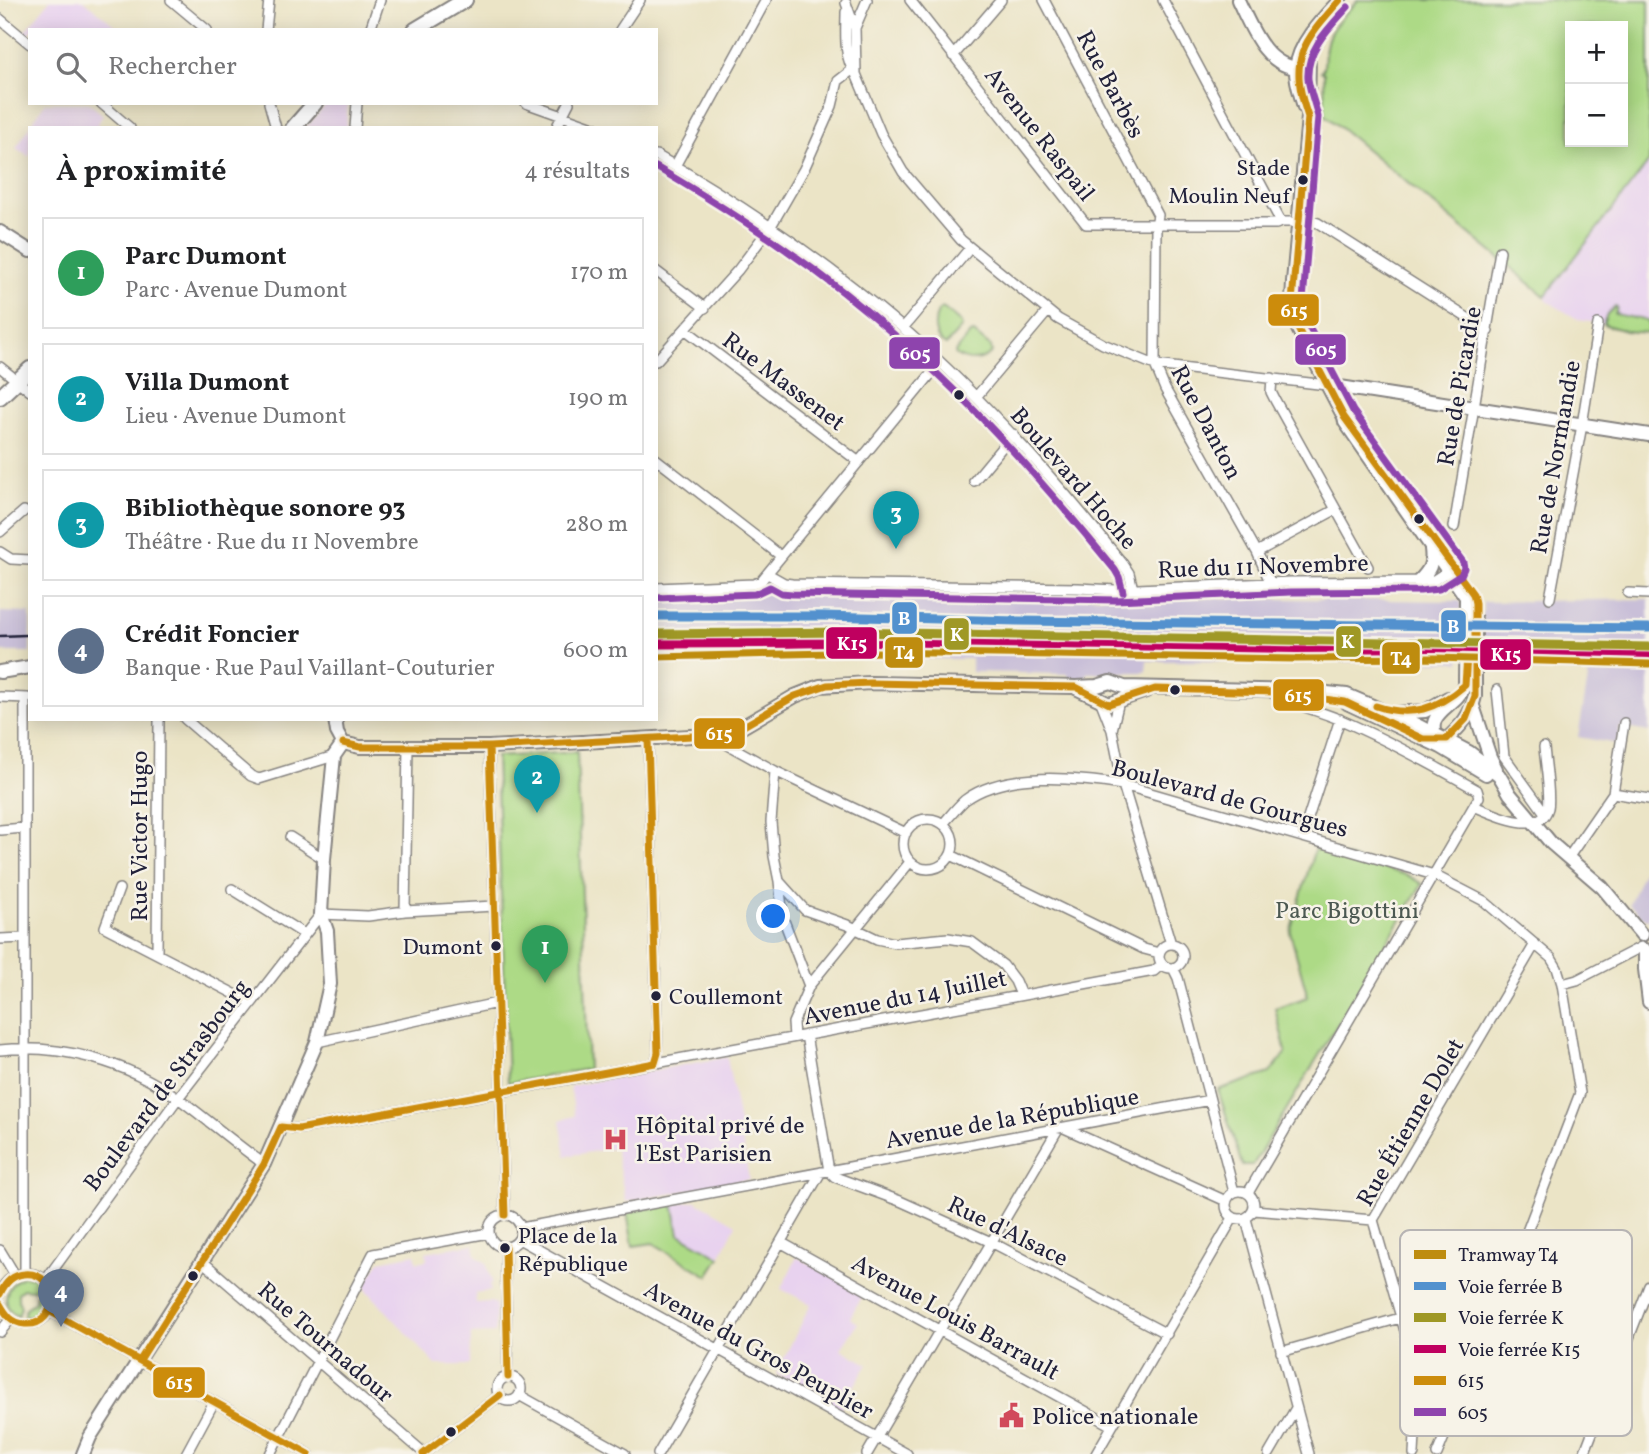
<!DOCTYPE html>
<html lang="fr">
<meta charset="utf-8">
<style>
:root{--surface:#fff;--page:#f2f2f2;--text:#202124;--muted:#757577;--line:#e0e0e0;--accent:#0b8043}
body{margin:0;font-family:Vollkorn,serif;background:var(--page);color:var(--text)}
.controls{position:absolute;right:21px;top:21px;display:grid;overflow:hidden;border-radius:0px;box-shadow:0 4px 18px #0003}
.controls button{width:63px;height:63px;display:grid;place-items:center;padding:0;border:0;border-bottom:2px solid var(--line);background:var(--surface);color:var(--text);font:35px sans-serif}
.you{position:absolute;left:774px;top:917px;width:24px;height:24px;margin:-18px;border:5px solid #fff;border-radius:50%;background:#1a73e8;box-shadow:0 0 0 10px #1a73e833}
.badge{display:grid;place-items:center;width:46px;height:46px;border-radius:50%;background:var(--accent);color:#fff;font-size:23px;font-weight:700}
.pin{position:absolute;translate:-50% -58px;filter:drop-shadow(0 2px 4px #0008)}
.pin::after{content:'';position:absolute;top:37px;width:24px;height:21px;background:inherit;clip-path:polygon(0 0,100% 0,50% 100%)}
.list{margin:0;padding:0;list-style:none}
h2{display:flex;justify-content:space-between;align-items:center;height:91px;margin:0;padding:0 28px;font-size:30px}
h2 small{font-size:23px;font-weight:400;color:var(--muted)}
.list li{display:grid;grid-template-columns:46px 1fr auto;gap:21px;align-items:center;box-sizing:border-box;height:112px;margin:0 14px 14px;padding:0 14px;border:2px solid var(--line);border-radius:0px}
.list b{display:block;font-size:26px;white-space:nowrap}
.list p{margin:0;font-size:23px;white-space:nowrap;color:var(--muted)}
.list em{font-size:23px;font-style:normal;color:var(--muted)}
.icon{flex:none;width:38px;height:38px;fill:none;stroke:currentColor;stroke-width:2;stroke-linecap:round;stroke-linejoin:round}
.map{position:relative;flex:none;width:1649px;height:1454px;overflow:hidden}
.search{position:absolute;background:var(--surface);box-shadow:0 4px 18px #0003;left:28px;top:28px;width:630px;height:77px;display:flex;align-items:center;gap:18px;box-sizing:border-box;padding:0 24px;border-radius:0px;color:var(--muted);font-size:26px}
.panel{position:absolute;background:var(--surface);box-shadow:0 4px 18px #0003;left:28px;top:126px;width:630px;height:595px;border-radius:0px}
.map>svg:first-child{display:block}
.built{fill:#e8d2ef}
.industrial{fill:#c9bfd8}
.green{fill:#adda86;stroke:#687e60;stroke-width:2;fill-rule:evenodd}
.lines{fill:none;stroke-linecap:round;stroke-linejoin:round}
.street-casing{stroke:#868380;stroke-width:12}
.secondary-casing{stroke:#868380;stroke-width:16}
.primary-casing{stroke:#868380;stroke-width:18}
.street{stroke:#fff;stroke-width:9}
.secondary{stroke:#fff;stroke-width:12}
.primary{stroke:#fff;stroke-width:14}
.rail{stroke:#22223b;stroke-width:2.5}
.bus-1-casing{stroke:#f7f3e8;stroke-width:12}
.bus-2-casing{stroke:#f7f3e8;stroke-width:12}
.bus-1{stroke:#cc8c0c;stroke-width:7}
.bus-2{stroke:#8e44ad;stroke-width:7}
.rail-1-casing{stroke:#f7f3e8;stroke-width:14}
.rail-2-casing{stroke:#f7f3e8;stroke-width:14}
.rail-3-casing{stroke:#f7f3e8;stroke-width:14}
.rail-1{stroke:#5291ce;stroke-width:9}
.rail-2{stroke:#9f9825;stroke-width:9}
.rail-3{stroke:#bf005f;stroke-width:9}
.tram-1-casing{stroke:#f7f3e8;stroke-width:12}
.tram-1{stroke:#be8c0f;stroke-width:7}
.bus-dot{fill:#22223b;stroke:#f7f3e8;stroke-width:2.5}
.labels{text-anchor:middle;stroke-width:5;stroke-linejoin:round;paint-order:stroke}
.bus-label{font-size:22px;fill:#22223b;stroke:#f7f3e8;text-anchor:end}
.street-label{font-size:24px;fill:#22223b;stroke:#f7f3e8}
.park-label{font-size:24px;fill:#4c5952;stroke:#f7f3e8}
.poi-label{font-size:24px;fill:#22223b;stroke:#f7f3e8;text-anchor:start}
.key{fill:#f7f3e8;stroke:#b7b4b4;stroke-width:2}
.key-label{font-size:19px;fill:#22223b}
.line-badge{stroke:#f7f3e8;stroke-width:2.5}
.badge-label{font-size:19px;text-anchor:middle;font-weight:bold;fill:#fff}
</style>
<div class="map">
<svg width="1649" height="1454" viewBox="0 0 1649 1454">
<rect width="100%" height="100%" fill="#f7f3e8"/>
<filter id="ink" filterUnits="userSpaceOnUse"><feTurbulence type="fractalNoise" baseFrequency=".0143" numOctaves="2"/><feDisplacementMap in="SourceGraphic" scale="14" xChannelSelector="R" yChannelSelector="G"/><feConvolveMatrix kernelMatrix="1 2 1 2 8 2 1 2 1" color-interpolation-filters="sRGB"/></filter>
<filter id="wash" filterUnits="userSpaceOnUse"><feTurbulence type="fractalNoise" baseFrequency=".00686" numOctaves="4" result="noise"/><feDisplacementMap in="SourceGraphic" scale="28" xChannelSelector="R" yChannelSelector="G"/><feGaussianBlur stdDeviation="1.57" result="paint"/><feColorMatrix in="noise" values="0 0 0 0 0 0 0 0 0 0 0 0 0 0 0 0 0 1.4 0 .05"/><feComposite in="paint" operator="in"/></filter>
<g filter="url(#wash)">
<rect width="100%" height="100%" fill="#ebe4c6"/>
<path class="built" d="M50,0H84L120,30H30V36L24,32Z
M45,103H89L103,115L95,128H30V157L16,148Z
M328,103H348L346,128H305Z
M1649,162V333L1625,331L1614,326L1579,320L1547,301L1545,296Z
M727,1057L749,1179L626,1202L615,1148L566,1156L560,1120L575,1116L570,1086Z
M696,1201L736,1224L720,1257L679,1234L673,1204Z
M474,1244L476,1256L486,1263L493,1284L490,1285L491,1291L475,1293L476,1303L492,1302L496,1305L495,1333L471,1334L470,1365H436L364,1287L380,1261L415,1254L417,1262L427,1260L426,1252Z
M797,1257L863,1293L850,1318L858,1323L841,1349L868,1364L839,1410L776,1374L811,1304L781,1289Z"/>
<path class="industrial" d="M813,593L1461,601L1460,662L1147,661L1146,672L1087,673L1086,682H1069L1068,674L971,672V659H656V594Z
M1649,599V732L1620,727L1617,744L1578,737L1589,673L1482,662L1483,602Z
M0,612L30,613V652H0Z
M1649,858V920L1641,916L1629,904Z"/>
<path class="green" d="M1358,0H1649V162L1545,296L1325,115L1324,73L1321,71L1324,68C1325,29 1333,28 1358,0ZM1570,26H1623V142H1570Z
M1615,307L1617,308L1615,314L1649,321V333L1625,331L1603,324L1607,314Z
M943,308L961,323L962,327L946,345C933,339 933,323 938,311Z
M974,333L991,347L992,352C981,362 968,362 956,355L955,352L970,334Z
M577,752L588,1069L508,1083L496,757Z
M1315,848L1407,875L1422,884L1253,1165H1242L1218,1090L1270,1073L1286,1052L1275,1008L1308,997L1290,932Z
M673,1204L679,1234L720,1257L708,1276L653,1243L633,1246L627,1212Z
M22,1277H32L41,1282L33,1290L23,1289L18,1293V1300L21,1307L18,1317C0,1306 4,1286 22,1277Z
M44,1285C52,1303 44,1320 23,1319L26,1308L35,1302L36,1295Z"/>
</g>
<g filter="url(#ink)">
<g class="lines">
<defs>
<path id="street" d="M171,0L207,30
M910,0L1086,224H1276L1281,222H1299
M1044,0L1158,215L1156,225L1155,365L1165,389L1257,552L1271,584
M1163,0L1281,222
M846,3L855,28L856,74L881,134L903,172L961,240L1058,319L1103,344L1155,365L1327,385
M846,12C846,31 843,57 855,73
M0,19L30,44
M855,28L867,0
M266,30L269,0
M370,30L380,0
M620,30L640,0
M953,56L1001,0
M101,103L130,128
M269,103L276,128
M526,103L596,128
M355,128L357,103
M556,128L569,103
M656,155C743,205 827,263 903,328C984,399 1056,480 1123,564L1129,573L1133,589
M675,166L766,0
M1299,217L1318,223L1488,331
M656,271L705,308
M903,328L970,248
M686,330L859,462
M656,361L738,270L771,226L804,169L832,106L838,81L852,70
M0,367L30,391
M1272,378L1271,392L1275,400L1368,567
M976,397L1048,311
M656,459L781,556
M974,481L1013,434
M1454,527L1500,251
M0,532L24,511
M0,552L11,559L30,560
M1257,552L1335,510
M768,574L784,583L792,584L1078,588L1116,590L1291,582L1419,581L1434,580L1454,567
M656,588L754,584L761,581L940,363
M1628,593L1649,594
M1550,598L1582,425L1598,324
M1497,690L1504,756L1545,813
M0,697L28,698
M25,698V1273
M1101,702L1112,730L1123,785L1171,944
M185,719L251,776L259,779L334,756
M1112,730L1119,701
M712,736L775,771L906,833
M648,739L658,1053L655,1063
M489,747L505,1215
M775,771L771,822L774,856L779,881L783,918L809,986
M1613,793L1649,799
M1474,806C1491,813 1540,837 1548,808C1551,796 1545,761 1544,747
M903 844a25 25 0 1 1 50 0a25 25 0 1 1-50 0Z
M943,824C950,816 957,807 965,800C1006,770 1076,778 1123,785L1434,875L1484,901L1551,958L1557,968L1562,984L1580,1093L1503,1294L1437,1454
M0,830L24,828
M290,837L324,859
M1302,837L1340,719
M951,855L1144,949L1159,953
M1568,858L1613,793L1624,723
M779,881L805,910L850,926L877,939L895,943L948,938L972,942L1003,965L1015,981L1021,995
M119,889L105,927L252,1003
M232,889L304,934
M405,911L408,747
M0,939L25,938
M1159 956a12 12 0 1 1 24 0a12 12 0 1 1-24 0Z
M157,953L159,719
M1173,968L1178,978L1234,1192
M1562,984L1577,980L1641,947
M806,1035L827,1159L829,1171L835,1177L900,1201L991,1242L1167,1334
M794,1037L793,1023L809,986L910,862
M317,1042L497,1003
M0,1050C62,1044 127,1062 178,1098C207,1119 234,1143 264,1164
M281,1127L299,1129L1154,971L1162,964
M1064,1128L1226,1201
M1226 1205a14 14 0 1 1 28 0a14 14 0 1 1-28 0Z
M1248,1193L1479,797L1477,790C1433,765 1388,740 1341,720C1317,710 1293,705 1270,692
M1254,1210L1373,1220
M489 1231a16 16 0 1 1 32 0a16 16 0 1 1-32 0Z
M1246,1219L1309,1454
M521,1228L1210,1100
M519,1239L907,1454
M782,1243L1112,1426
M505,1247L508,1377
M0,1250L15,1275
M202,1261L424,1453
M45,1281L178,1098L321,914L368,916L405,911L494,906
M0,1294C9,1264 52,1267 52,1299C52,1331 9,1332 0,1304
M49,1311L309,1454
M0,1332L10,1320
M1281,1352L1400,1318
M497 1389a12 12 0 1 1 24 0a12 12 0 1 1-24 0Z
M519,1395L625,1454
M186,1454L214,1402
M270,1454L373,1254L489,1233
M423,1454L500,1395
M658,1454L821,1172
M867,1454L1058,1129
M1096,1454L1233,1218
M1269,1454L1296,1408
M1414,1454L1418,1376L1373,1220L1535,944
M1584,1454L1649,1286"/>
<path id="secondary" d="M1238,0C1251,27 1266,69 1302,68
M1315,29L1309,55L1308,117L1293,282L1292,302L1298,329L1344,417L1345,422L1466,597L1465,685C1455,710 1418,711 1441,747
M1304,107C1301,95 1295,81 1296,69C1298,43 1323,18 1340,0
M0,232L30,251
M1327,385L1649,435
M1419,581C1430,570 1433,564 1431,549
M0,672L30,667
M1076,688L1109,704L1146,691
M1347,703L1441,747L1486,774
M1473,706L1490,757L1496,769
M1396,713L1425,711L1448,698
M335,719L337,732L343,743
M1423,739H1447C1461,726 1471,715 1475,696V619
M343,743L360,747H489L710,735L730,732L742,727L795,696L820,686L870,683L1076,687L1097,686L1110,682L1124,687L1307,691L1347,695L1417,725L1469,752L1499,775L1510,794L1551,843L1602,887L1642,935
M1645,950V969L1649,1002
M83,1454L90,1437L264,1164L317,1042L330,984L327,931L321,914L324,859L334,756L343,743"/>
<path id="primary" d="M415,30L465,0
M293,128L315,103
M0,397L30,369"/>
</defs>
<use href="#street" class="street-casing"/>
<use href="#secondary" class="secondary-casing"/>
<use href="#primary" class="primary-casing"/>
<use href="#street" class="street"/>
<use href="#secondary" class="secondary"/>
<use href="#primary" class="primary"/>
<path class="rail" d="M0,636L26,635"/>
<defs>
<path id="bus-1" d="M1376,706C1411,718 1437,709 1465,685L1467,656
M343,743L360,747H489L710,735L730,732L742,727L795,696L827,685L870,683L1076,687L1109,704L1155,689L1276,692L1345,702L1423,739H1447L1466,719L1475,696V603L1473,594L1344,417L1298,329L1292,302L1308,117C1288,59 1302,43 1340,0
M489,747L505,1215
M505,1247L508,1377
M0,1294C5,1283 12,1275 24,1274C59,1270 61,1327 25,1324C12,1323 6,1315 0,1304
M49,1311L309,1454
M140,1360L264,1164L281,1127L299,1129L655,1063L658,1053L648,739
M423,1454L500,1395"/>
<path id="bus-2" d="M656,167C741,217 825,272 898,338C978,408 1048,488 1115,570L1119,577L1123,592
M656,598L755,594L770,587L781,593L792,594L1116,600L1291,592L1420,591L1439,589L1461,575L1464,568L1463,562L1353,411L1308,325L1303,301L1318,117C1315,104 1310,92 1308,79C1306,49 1330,27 1348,7"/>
</defs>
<use href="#bus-1" class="bus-1-casing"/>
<use href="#bus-2" class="bus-2-casing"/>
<use href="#bus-1" class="bus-1"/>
<use href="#bus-2" class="bus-2"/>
<defs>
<path id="rail-1" d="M656,616H823L1017,621L1649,628"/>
<path id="rail-2" d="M656,634L846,632L1649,647"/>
<path id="rail-3" d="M656,644L846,643L1649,657"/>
</defs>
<use href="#rail-1" class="rail-1-casing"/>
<use href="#rail-2" class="rail-2-casing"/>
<use href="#rail-3" class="rail-3-casing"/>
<use href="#rail-1" class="rail-1"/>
<use href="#rail-2" class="rail-2"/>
<use href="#rail-3" class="rail-3"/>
<defs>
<path id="tram-1" d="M656,657L875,652L1296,659L1435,658L1649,664"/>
</defs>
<use href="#tram-1" class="tram-1-casing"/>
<use href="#tram-1" class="tram-1"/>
</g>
</g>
<defs>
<symbol id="hospital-bare" viewBox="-9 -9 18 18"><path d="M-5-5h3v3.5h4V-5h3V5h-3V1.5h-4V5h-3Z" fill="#d1495b" stroke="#f7f3e8" stroke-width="2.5" paint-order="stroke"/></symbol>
<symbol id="civic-bare" viewBox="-9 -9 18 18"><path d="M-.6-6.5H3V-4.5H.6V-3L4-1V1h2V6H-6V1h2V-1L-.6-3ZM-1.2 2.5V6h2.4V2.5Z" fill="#d1495b" stroke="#f7f3e8" stroke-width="2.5" paint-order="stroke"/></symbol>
</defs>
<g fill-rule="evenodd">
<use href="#hospital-bare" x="598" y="1122" width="35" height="35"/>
<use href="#civic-bare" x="994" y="1398" width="35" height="35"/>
</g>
<g class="bus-dot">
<circle cx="1303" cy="180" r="6"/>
<circle cx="959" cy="395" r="6"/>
<circle cx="1419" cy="519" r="6"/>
<circle cx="1175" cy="690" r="6"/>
<circle cx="496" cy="946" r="6"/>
<circle cx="656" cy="996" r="6"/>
<circle cx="505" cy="1248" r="6"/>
<circle cx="193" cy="1276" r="6"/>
<circle cx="451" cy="1432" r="6"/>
</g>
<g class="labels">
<g class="bus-label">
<text x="1290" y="175">Stade<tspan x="1290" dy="28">Moulin Neuf</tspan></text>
<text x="483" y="954">Dumont</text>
<text x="669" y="1004" text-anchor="start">Coullemont</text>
<text x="518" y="1243" text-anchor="start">Place de la<tspan x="518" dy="28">République</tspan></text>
</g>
<g class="street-label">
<text transform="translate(1111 84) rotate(62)" y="8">Rue Barbès</text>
<text transform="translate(1040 134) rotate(52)" y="8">Avenue Raspail</text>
<text transform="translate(784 381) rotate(37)" y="8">Rue Massenet</text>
<text transform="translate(1459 386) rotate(-80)" y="8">Rue de Picardie</text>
<text transform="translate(1207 422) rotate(62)" y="8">Rue Danton</text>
<text transform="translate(1555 457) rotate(-80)" y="8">Rue de Normandie</text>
<text transform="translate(1074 478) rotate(49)" y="8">Boulevard Hoche</text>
<text transform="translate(1263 566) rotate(-2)" y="8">Rue du 11 Novembre</text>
<text transform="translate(1230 798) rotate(15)" y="8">Boulevard de Gourgues</text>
<text transform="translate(139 836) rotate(-90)" y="8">Rue Victor Hugo</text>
<text transform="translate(905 997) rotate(-11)" y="8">Avenue du 14 Juillet</text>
<text transform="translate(166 1085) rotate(-53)" y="8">Boulevard de Strasbourg</text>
<text transform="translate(1012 1118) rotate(-10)" y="8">Avenue de la République</text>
<text transform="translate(1410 1122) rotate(-60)" y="8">Rue Étienne Dolet</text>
<text transform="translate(1008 1231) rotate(26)" y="8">Rue d'Alsace</text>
<text transform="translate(956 1317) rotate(29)" y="8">Avenue Louis Barrault</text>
<text transform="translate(326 1342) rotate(41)" y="8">Rue Tournadour</text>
<text transform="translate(759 1350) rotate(29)" y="8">Avenue du Gros Peuplier</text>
</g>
<g class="park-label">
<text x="1347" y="918">Parc Bigottini</text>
</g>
<g class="poi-label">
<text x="636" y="1133">Hôpital privé de<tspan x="636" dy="28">l'Est Parisien</tspan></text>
<text x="1032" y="1424">Police nationale</text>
</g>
</g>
<rect x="1400" y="1230" width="232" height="206" rx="10" class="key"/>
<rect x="1414" y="1250" width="32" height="9" fill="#be8c0f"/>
<rect x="1414" y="1282" width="32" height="8" fill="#5291ce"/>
<rect x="1414" y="1313" width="32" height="9" fill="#9f9825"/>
<rect x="1414" y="1345" width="32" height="8" fill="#bf005f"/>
<rect x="1414" y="1376" width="32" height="9" fill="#cc8c0c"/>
<rect x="1414" y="1408" width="32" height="8" fill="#8e44ad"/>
<g class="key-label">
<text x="1458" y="1261">Tramway T4</text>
<text x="1458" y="1293">Voie ferrée B</text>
<text x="1458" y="1324">Voie ferrée K</text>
<text x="1458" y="1356">Voie ferrée K15</text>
<text x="1458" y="1387">615</text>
<text x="1458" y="1419">605</text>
</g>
<g class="line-badge">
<rect x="1267" y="293" width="53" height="34" rx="7" fill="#cc8c0c"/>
<rect x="1294" y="333" width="53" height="33" rx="7" fill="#8e44ad"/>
<rect x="888" y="336" width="53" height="34" rx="7" fill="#8e44ad"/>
<rect x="891" y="601" width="27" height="34" rx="7" fill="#5291ce"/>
<rect x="1440" y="609" width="27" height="34" rx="7" fill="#5291ce"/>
<rect x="943" y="617" width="27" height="34" rx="7" fill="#9f9825"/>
<rect x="1335" y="625" width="27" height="33" rx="7" fill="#9f9825"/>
<rect x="825" y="626" width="53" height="34" rx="7" fill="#bf005f"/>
<rect x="884" y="636" width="40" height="33" rx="7" fill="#be8c0f"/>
<rect x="1479" y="638" width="53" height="33" rx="7" fill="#bf005f"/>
<rect x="1381" y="641" width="40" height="34" rx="7" fill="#be8c0f"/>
<rect x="1272" y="678" width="53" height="34" rx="7" fill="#cc8c0c"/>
<rect x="693" y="717" width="53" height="33" rx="7" fill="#cc8c0c"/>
<rect x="152" y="1366" width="54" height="33" rx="7" fill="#cc8c0c"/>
</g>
<g class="badge-label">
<text x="1294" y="317">615</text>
<text x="1321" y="356">605</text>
<text x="915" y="360">605</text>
<text x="904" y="625">B</text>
<text x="1453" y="633">B</text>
<text x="957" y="641">K</text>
<text x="1348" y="648">K</text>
<text x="852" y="650">K15</text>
<text x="904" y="659">T4</text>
<text x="1506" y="661">K15</text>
<text x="1401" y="665">T4</text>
<text x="1298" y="702">615</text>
<text x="719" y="740">615</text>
<text x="179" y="1389">615</text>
</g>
</svg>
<div class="controls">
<button>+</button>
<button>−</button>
</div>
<div class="you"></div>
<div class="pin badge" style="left:545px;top:983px;background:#2e9e5b">1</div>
<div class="pin badge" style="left:537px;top:813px;background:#0f9aa8">2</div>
<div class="pin badge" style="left:896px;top:549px;background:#0f9aa8">3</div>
<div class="pin badge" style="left:61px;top:1327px;background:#5c6f8a">4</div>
<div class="search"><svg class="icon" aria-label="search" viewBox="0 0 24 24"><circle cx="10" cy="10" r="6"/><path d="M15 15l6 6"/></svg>Rechercher</div>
<section class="panel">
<h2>À proximité<small>4 résultats</small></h2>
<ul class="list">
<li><span class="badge" style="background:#2e9e5b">1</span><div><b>Parc Dumont</b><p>Parc · Avenue Dumont</p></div><em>170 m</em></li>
<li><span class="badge" style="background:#0f9aa8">2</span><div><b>Villa Dumont</b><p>Lieu · Avenue Dumont</p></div><em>190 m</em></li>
<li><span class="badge" style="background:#0f9aa8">3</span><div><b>Bibliothèque sonore 93</b><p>Théâtre · Rue du 11 Novembre</p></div><em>280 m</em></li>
<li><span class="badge" style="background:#5c6f8a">4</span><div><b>Crédit Foncier</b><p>Banque · Rue Paul Vaillant-Couturier</p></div><em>600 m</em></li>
</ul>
</section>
</div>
